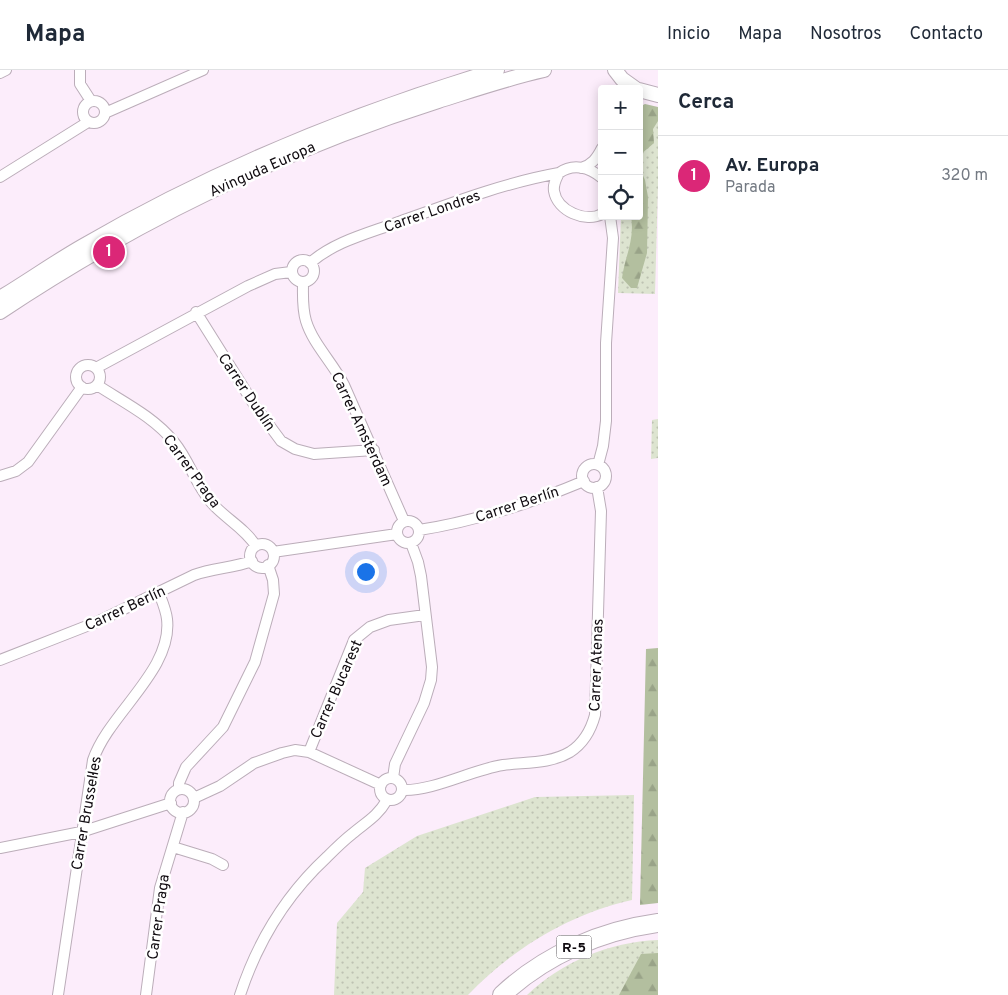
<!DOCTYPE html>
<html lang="es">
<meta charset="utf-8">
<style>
:root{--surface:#fff;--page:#f6f6f7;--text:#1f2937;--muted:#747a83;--line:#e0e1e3;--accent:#db2777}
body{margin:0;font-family:Overpass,sans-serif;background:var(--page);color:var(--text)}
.controls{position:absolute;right:15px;top:15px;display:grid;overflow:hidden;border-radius:5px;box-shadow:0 2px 12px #0003}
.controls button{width:45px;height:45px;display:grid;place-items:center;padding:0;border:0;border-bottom:1px solid var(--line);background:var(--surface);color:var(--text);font:25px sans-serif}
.you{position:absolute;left:365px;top:501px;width:18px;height:18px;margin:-12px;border:4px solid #fff;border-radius:50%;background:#1a73e8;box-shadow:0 0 0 8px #1a73e833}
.badge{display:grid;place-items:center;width:32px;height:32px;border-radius:50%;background:var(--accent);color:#fff;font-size:16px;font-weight:700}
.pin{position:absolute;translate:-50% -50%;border:2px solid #fff;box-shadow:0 1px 5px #0006}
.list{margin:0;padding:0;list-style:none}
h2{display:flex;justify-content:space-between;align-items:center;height:65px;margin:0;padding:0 20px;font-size:21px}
h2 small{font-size:16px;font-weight:400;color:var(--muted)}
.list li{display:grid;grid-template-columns:32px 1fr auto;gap:15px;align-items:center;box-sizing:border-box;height:80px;padding:0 20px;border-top:1px solid var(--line)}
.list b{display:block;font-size:19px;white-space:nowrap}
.list p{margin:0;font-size:16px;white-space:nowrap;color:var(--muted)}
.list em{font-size:16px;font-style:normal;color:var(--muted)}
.icon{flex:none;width:28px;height:28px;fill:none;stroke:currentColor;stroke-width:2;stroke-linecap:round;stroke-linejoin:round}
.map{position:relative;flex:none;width:658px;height:925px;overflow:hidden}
header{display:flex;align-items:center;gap:30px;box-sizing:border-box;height:70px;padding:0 25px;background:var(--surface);border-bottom:1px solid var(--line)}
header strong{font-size:24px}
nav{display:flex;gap:28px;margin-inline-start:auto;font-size:18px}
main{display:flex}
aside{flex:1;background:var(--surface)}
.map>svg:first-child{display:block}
.grass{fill:url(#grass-dots)}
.forest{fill:url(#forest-firs)}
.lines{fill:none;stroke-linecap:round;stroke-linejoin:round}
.street-casing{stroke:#bbadb9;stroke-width:12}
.secondary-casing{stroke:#bbadb9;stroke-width:16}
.highway-casing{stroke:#bbadb9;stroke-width:20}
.street{stroke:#fff;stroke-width:10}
.secondary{stroke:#fff;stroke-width:14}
.highway{stroke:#fff;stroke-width:18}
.labels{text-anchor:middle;stroke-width:5;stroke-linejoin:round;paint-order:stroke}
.shield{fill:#fff;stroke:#585458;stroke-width:1}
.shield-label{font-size:14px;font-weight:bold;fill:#100b10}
.street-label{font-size:15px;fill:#100b10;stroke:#fff}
</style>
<header>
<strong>Mapa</strong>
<nav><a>Inicio</a><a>Mapa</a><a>Nosotros</a><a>Contacto</a></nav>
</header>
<main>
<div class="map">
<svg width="658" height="925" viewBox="0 0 658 925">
<defs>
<pattern id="grass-dots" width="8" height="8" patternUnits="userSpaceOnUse" patternTransform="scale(1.25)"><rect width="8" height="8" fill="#dde4d0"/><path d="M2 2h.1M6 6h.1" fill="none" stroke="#bdc2b2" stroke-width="1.8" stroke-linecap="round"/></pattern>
<pattern id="forest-firs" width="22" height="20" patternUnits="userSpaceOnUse" patternTransform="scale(1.25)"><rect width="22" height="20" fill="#b3bf9f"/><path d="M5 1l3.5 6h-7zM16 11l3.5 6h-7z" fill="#99a388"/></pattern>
</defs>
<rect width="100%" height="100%" fill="#fcedfb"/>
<path class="grass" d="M639,38L658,42V115L655,224L618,223L621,146H639Z
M658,349V388L651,389L652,350Z
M634,725L632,830C569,844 512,879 468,925H334L337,853L363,822L365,798L417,766L535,727Z
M658,870V925H527C562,892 609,872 658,870Z"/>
<path class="forest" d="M645,34L658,37V51L653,59L654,73L640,85L639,89V37Z
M639,97L645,110L648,127L647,183L637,218H631L622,208C625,186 635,170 631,146H639Z
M658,578V833L640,835L646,579Z
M658,883V925H619L641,884Z"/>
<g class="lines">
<defs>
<path id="street" d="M80,0V14L91,31
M0,3L6,0
M83 42a11 11 0 1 1 22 0a11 11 0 1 1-22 0Z
M105,43L203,0
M581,98C592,95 597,88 602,78
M0,107L88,52
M602,108C589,97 573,93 559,103C556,109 553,114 554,121C557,141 586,153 602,144
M292 201a11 11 0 1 1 22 0a11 11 0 1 1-22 0Z
M310,193C334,172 366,164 396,153C449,134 503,113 559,103
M303,212C303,226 302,238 306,251C313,274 333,293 344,315L404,451
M196,242L255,336L281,371L295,379L314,384L374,380
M76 307a12 12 0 1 1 24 0a12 12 0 1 1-24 0Z
M96,298L248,216L275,204L291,202
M97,315C123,332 154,347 174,372C189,390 195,413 210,431C224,448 244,457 256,476
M582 406a12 12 0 1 1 24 0a12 12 0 1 1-24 0Z
M598,395L603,376L606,351V273L613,168L610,146
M0,406L16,401L28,392L82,317
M397 462a11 11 0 1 1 22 0a11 11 0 1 1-22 0Z
M419,460C472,452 535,432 584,411
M250 486a12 12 0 1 1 24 0a12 12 0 1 1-24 0Z
M273,482L397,464
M0,590L97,552L194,505C213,498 233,498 252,491
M309,682L354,570L370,557L389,550L425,545
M380 719a11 11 0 1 1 22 0a11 11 0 1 1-22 0Z
M393,708L395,694L424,633L431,610L432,597L421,506L418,492L411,473
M179,719V713L186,697L223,657L255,592L274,524L273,510L268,495
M170 731a12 12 0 1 1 24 0a12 12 0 1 1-24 0Z
M403,720C434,721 471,700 503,695C525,692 550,694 570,682C584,673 591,660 595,645L601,441L597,417
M194,728L220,716L254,693L282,683L295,680L309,682L381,715
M173,777L212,789L223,795
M0,778L81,762L171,733
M58,925L93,690C109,643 173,600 167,549C166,540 162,531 159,523
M146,925L160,818L183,742
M240,925C257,873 286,825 327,787C335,779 343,771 352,764C366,752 377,747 387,730"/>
<path id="secondary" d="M615,0L622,9L636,19
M639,20L658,25
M0,228C28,211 55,192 83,176C214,100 353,43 497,0
M0,242C135,152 283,80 438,31C473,20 508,8 544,0"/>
<path id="highway" d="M502,925C545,885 600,861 658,853"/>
</defs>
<use href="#street" class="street-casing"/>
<use href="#secondary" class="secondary-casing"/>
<use href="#highway" class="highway-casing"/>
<use href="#street" class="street"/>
<use href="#secondary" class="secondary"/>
<use href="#highway" class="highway"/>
</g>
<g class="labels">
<rect class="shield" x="556.5" y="865.5" width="35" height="23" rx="4"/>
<g class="shield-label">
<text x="574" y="882">R-5</text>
</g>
<g class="street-label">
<text transform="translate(262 99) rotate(-24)" y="5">Avinguda Europa</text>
<text transform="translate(432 141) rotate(-19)" y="5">Carrer Londres</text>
<text transform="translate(247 322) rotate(56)" y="5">Carrer Dublín</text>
<text transform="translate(362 359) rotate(65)" y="5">Carrer Amsterdam</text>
<text transform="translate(192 401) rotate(54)" y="5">Carrer Praga</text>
<text transform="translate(517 434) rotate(-18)" y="5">Carrer Berlín</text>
<text transform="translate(125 538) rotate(-25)" y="5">Carrer Berlín</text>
<text transform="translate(596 595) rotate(-88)" y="5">Carrer Atenas</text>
<text transform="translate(336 619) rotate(-66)" y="5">Carrer Bucarest</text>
<text transform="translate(86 743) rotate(-80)" y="5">Carrer Brussel·les</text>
<text transform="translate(158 847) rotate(-82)" y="5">Carrer Praga</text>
</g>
</g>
</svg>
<div class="controls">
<button>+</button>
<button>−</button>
<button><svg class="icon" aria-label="locate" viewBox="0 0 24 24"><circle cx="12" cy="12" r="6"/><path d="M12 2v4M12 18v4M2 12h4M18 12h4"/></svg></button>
</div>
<div class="you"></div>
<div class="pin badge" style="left:109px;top:182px">1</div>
</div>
<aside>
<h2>Cerca<small></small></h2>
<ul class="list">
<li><span class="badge">1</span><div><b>Av. Europa</b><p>Parada</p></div><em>320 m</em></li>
</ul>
</aside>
</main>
